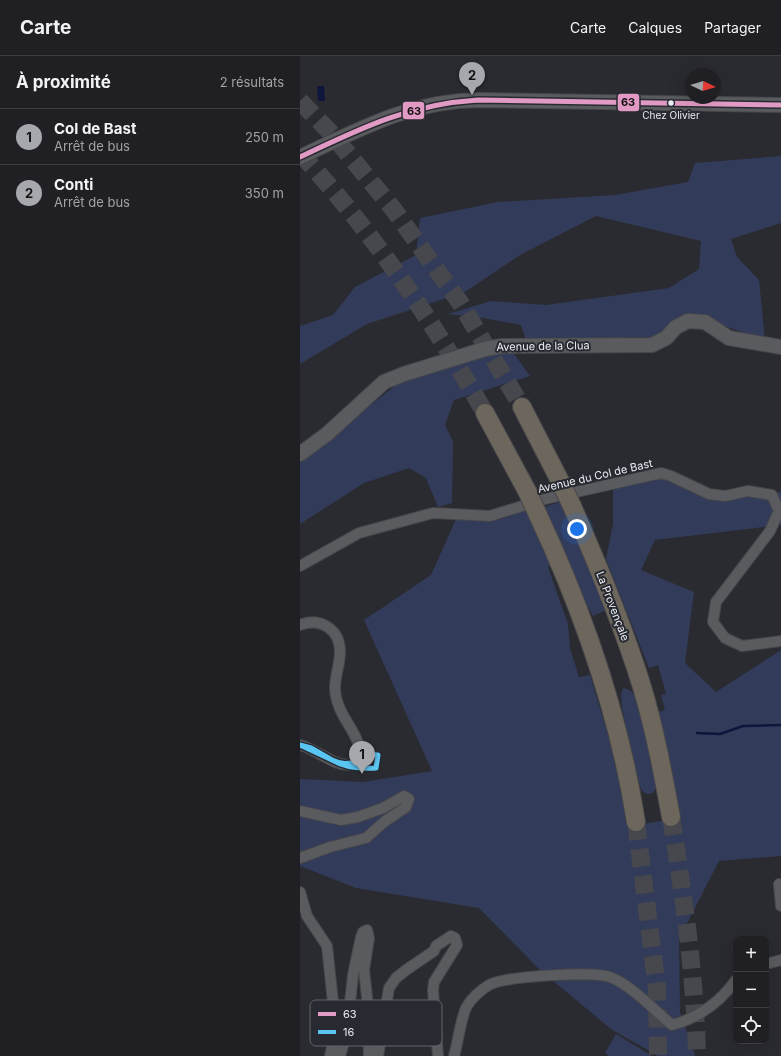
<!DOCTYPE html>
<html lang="fr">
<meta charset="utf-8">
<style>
:root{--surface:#202024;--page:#28282c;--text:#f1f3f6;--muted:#a2a3a6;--line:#3d3e41;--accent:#a7a8ad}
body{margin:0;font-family:Inter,sans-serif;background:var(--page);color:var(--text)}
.controls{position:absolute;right:12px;bottom:12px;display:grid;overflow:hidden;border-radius:8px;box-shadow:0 4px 16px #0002}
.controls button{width:36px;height:36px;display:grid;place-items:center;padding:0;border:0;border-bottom:1px solid var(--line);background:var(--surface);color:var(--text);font:20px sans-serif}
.compass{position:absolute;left:385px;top:12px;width:36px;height:36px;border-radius:50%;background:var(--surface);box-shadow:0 4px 16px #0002;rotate:94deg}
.you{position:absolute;left:277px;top:473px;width:14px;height:14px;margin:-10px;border:3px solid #fff;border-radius:50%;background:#1a73e8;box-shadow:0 0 0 6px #1a73e833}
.badge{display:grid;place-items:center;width:26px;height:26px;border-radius:50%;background:var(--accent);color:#111;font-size:13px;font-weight:700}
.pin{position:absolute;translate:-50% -33px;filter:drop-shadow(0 1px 2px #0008)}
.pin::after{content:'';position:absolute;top:21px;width:14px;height:12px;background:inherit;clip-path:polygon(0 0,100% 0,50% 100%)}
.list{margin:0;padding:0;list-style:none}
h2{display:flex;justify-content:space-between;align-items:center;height:52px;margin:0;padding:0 16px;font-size:17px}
h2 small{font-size:13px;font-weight:400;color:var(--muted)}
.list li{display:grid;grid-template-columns:26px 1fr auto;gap:12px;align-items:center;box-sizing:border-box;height:56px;padding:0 16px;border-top:1px solid var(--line)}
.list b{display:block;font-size:15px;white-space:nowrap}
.list p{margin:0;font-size:13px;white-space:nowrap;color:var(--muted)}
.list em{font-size:13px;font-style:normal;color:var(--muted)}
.icon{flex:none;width:22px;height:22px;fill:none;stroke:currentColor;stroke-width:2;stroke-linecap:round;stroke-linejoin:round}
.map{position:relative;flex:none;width:481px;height:1000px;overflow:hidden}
header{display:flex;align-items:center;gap:24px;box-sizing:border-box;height:56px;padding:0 20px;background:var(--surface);border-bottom:1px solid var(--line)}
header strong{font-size:19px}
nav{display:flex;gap:22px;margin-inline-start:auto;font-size:14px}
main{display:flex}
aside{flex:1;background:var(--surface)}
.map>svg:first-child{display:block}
.green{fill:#333b5a}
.water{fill:#0f163d}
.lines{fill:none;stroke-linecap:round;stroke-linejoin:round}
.stream{stroke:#0f163d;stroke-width:2.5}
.highway-tunnel{stroke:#47484d;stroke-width:18;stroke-dasharray:18 9;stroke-linecap:butt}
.street-casing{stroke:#46474b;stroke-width:12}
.secondary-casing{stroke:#46474b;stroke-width:16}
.highway-casing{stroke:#46474b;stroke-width:20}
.street{stroke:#5a5b5e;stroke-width:10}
.secondary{stroke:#5a5b5e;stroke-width:14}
.highway{stroke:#6d665c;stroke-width:18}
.highway-bridge-casing{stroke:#46474b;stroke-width:20;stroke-linecap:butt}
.highway-bridge{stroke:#6d665c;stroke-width:18}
.bus-1-casing{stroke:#282a32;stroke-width:8}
.bus-2-casing{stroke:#282a32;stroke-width:8}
.bus-1{stroke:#e19ac3;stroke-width:5}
.bus-2{stroke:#5bc5f2;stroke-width:5}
.bus-dot{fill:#eaecf1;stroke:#282a32;stroke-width:1.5}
.labels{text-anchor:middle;stroke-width:4;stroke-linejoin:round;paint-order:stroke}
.bus-label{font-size:10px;fill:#eaecf1;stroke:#282a32}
.street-label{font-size:11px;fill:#eaecf1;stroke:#282a32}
.key{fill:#282a32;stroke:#62646b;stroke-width:1}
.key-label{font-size:11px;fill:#eaecf1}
.line-badge{stroke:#282a32;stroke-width:1.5}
.pale-badge-label{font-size:11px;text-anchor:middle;font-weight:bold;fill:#111}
</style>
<header>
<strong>Carte</strong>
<nav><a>Carte</a><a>Calques</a><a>Partager</a></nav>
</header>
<main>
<aside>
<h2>À proximité<small>2 résultats</small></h2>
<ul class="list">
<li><span class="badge">1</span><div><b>Col de Bast</b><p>Arrêt de bus</p></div><em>250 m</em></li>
<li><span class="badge">2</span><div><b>Conti</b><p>Arrêt de bus</p></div><em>350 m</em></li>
</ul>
</aside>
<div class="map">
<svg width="481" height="1000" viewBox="0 0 481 1000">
<rect width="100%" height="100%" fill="#2a2b30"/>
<path class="green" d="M481,100V167L431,183L437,201L459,224L465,284L419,268L402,259L359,281L226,284L221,269L183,262L148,258L191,245L246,249L369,232L399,213L401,185L296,160L220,199L165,236L67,268L0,308V270L33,259L55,231L116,199L120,162L198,146L315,139L388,126L395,107Z
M199,293L212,295L230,320L154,344L145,369L153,385L152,447L138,451L126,422L109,412L64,427L0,468V402L63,355L104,323Z
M360,422C379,424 387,437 403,440C427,445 456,438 481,436V469L355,484L341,514L394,536L385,607L416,636L481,594V800L419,805L379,883L380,956L395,1000H358L311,973L240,914L179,852L56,832L0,810V723L63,726L132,715L64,564L131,519L157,461C189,465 196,468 227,453L252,509L248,511L268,568L270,592L279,621L290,619L309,683L329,770L381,762L358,656L365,654L361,639L366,638L358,609L349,612L306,503L313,468V433Z
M261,446L281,489L306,554L293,560L276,528L243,451Z
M323,632C329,633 333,636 336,641C347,662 352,704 358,728L353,737C346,739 343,737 340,731L322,652L321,638Z
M316,978L352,1000H309L305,997Z"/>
<path class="water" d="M17,30H24L25,45H18Z"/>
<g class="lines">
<path class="stream" d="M397,677L420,678L443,670L481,669"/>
<path class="highway-tunnel" d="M0,45L30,76L94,154L161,248L222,351
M0,97C73,176 132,264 185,357
M371,761C384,841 395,920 397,1000
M336,766L357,932L358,1000"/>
<defs>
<path id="street" d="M0,510L59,477L133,457L190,460L245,443L361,417L371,420L409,438L425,440L448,435L472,439L479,455L470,475L416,546L413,566L425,582L442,590L481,585
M0,569C20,561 40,573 40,596C40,608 35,620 35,632C35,643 39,652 44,661C51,673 69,697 54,708C35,713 18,693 0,689
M0,755L41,764L58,761L83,752L104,740L109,743L106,751L84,766L66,782L30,791L0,802
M479,828L481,850
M0,836L7,860L27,890L36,974L30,1000
M466,908L481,904
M38,1000L41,997L47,975L53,919L61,881L63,876L67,874L69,882L64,914L67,941L69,1000
M78,1000L89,932L96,922L106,914L134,895L136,890L151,880L155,882L157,889L134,926L133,934L138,1000
M154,1000C158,987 161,960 167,950C172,942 181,934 189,929C205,920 293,915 310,921C331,929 354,954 372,969C398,962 420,946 436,924"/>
<path id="secondary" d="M0,101C60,73 110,45 178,44L481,49
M0,398L27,378L84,326L104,318L185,293L202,290L352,289L366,282L376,271L388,265L405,266L429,282L481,291"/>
<path id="highway" d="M222,351L260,425
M185,357L227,435
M272,450C298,509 323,569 342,631C355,674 363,718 371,761
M238,459C284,557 319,658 336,766"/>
</defs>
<use href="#street" class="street-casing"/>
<use href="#secondary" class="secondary-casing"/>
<use href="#highway" class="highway-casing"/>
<use href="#street" class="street"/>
<use href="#secondary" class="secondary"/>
<use href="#highway" class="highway"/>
<defs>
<path id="highway-bridge" d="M260,425L272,450
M227,435L238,459"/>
</defs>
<use href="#highway-bridge" class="highway-bridge-casing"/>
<use href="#highway-bridge" class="highway-bridge"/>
<defs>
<path id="bus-1" d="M0,101C61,72 110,48 178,44L481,49"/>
<path id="bus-2" d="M0,689L11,692L32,704Z
M60,698L78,699L76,712C61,713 46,712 32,704C41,708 48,709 57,705Z"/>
</defs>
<use href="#bus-1" class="bus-1-casing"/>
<use href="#bus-2" class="bus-2-casing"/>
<use href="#bus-1" class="bus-1"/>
<use href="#bus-2" class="bus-2"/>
</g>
<circle class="bus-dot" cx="371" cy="47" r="3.5"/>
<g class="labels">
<g class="bus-label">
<text x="371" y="63">Chez Olivier</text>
</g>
<g class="street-label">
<text transform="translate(243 290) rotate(-1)" y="4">Avenue de la Clua</text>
<text transform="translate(295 420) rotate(-13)" y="4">Avenue du Col de Bast</text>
<text transform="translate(313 550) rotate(69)" y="4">La Provençale</text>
</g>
</g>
<rect x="10" y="944" width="132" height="46" rx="6" class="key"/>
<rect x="18" y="956" width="18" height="4" fill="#e19ac3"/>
<rect x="18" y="974" width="18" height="4" fill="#5bc5f2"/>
<g class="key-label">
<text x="43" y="962">63</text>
<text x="43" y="980">16</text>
</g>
<g class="line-badge">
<rect x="317" y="37" width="23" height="19" rx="4" fill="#e19ac3"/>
<rect x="102" y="45" width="23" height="19" rx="4" fill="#e19ac3"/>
</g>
<g class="pale-badge-label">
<text x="328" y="50">63</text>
<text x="114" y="59">63</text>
</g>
</svg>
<div class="controls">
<button>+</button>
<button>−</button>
<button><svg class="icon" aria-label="locate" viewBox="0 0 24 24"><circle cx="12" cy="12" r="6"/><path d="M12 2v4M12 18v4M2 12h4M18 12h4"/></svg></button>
</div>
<svg class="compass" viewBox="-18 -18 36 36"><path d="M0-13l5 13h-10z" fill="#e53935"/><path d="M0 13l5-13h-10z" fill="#a2a3a6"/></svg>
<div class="you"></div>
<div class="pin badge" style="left:62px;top:718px">1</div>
<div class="pin badge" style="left:172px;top:39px">2</div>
</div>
</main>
